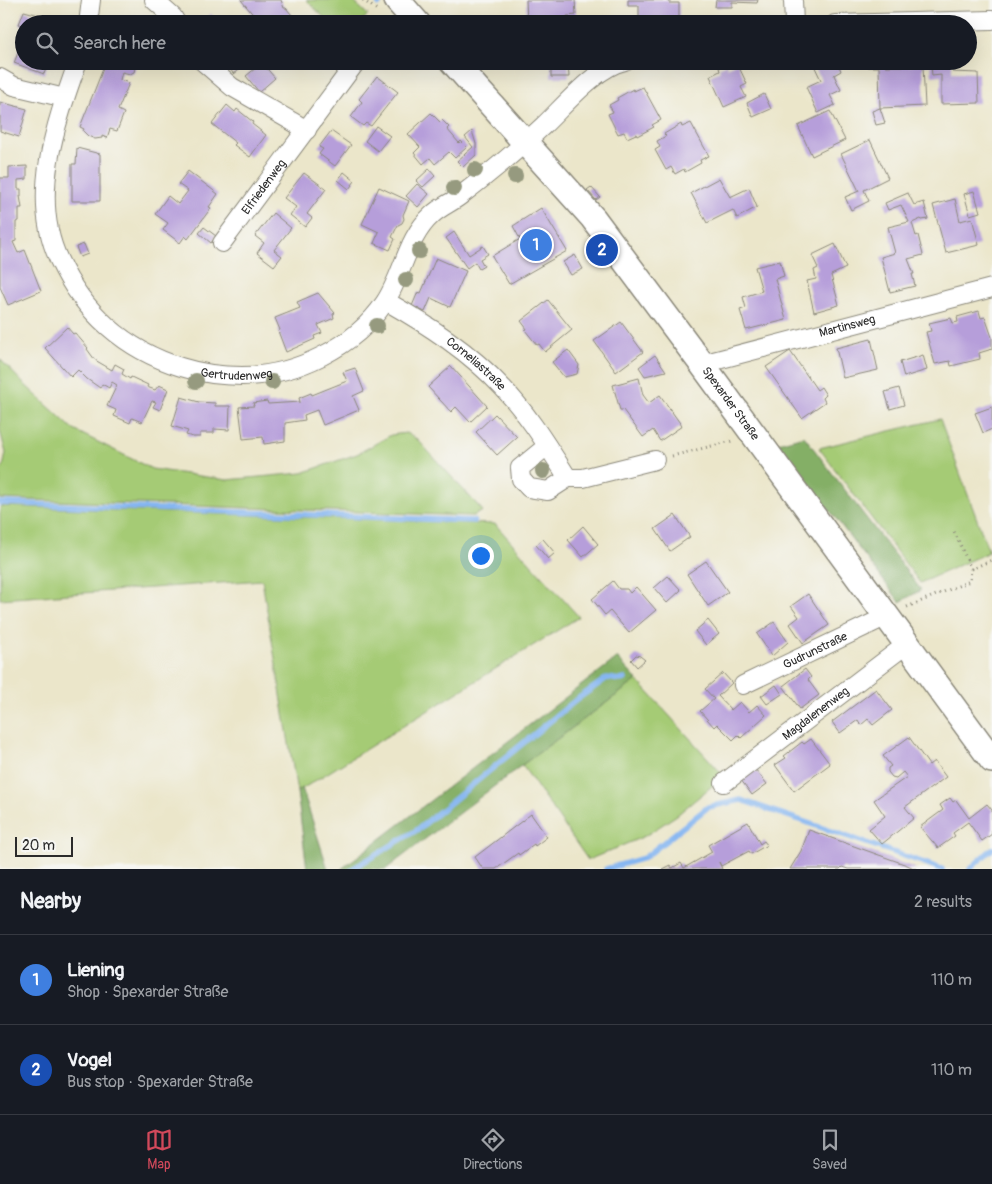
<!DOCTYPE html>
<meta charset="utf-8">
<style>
:root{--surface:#171b24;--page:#242831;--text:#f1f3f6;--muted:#9ea1a6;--line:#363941;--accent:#d1495b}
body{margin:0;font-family:Pangolin,sans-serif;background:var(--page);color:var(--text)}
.scale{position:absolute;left:15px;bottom:12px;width:58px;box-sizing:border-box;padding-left:5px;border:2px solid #2b2b2b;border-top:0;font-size:14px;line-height:18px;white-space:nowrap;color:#2b2b2b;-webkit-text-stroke:4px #f6f6f2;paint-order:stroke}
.you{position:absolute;left:480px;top:555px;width:18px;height:18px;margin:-12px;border:4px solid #fff;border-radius:50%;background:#1a73e8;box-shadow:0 0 0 8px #1a73e833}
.badge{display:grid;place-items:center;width:32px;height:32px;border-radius:50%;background:var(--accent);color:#fff;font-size:16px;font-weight:700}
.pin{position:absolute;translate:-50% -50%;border:2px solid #fff;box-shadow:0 1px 5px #0006}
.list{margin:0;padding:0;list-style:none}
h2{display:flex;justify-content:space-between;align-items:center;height:65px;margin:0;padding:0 20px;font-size:21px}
h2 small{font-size:16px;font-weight:400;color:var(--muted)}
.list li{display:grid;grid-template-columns:32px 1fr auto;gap:15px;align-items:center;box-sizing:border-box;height:90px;padding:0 20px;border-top:1px solid var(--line)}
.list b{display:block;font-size:19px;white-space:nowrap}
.list p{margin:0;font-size:16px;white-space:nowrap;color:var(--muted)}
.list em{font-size:16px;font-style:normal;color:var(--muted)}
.icon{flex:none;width:28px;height:28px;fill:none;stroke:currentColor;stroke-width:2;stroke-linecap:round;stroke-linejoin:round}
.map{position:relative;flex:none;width:992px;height:869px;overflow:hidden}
.search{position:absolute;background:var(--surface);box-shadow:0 5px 20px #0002;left:15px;right:15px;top:15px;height:55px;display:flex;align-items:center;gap:12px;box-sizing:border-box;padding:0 18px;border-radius:28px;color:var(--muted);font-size:19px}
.sheet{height:245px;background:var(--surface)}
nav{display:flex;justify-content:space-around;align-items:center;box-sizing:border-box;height:70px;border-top:1px solid var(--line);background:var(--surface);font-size:14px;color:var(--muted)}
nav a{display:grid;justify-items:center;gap:2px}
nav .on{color:var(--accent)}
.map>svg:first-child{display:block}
.green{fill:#a5cb75;stroke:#687b50}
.forest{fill:#84af66;stroke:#586d48}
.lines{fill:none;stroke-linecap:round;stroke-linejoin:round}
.stream{stroke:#85b6f1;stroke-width:5.5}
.building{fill:#b69eda}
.street-casing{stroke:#8b887a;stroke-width:20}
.secondary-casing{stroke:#8b887a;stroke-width:28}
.path{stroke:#8b887a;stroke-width:3;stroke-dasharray:1 4;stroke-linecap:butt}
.street{stroke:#fff;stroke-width:18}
.secondary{stroke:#fff;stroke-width:25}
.tree{fill:#969a7f}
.labels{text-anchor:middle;stroke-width:5;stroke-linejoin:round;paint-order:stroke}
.street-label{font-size:12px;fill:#2b2b2b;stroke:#f6f6f2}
</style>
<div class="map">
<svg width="992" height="869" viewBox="0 0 992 869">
<rect width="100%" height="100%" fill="#f6f6f2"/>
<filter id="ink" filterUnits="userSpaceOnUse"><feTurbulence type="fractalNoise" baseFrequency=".02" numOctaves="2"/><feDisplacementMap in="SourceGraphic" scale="10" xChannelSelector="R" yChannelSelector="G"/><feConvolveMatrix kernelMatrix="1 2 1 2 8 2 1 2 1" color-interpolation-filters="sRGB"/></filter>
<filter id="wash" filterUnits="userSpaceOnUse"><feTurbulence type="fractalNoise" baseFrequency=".0096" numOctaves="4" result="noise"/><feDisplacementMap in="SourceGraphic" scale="20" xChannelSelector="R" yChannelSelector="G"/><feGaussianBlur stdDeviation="1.12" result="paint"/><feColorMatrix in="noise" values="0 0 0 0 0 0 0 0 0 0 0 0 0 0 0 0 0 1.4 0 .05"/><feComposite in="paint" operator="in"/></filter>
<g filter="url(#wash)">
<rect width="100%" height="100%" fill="#ebe6ca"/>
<path class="green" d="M306,0H352L368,15L358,24H331Z
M0,359L23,383L74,430L152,469L227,480L302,473L357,454L391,435L406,433L417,439L483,511L473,516L0,499V470L3,467L6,453L0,431Z
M940,419L989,552L920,583L819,448Z
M0,506L495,524L579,617L297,792L262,580L0,599Z
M637,680L724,776L677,815L645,836L588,860L522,765Z"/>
<path class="forest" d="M804,436L921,590L900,602L778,443Z
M617,658L637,680L522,765L386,869H341Z
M302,788L328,869H307L297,792Z"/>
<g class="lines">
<path class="stream" d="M376,0L379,4
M0,503L474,521
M352,869L417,830L576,700L607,678L620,680L625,679
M606,869L644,858L708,807L741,800L942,869
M970,869L992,849"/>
</g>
<g id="blocks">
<path class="building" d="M241,0H281L284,8H286L292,15L284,21V24H261Z
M526,0H575L576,15L567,16V24H527Z
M628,0H668L669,3H679V23L639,24V6H628Z
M716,0H758L757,3L732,2V7H715Z
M24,11L47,17L45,24H24V26L19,24Z
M211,14L218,22L216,24H200Z
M24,37V61H49L44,74L14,63Z
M105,61H137L134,72L130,74L122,72L120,80L129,83L118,110L124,113L117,131L110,129L107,138L102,136V138L95,139L88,136L83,131L84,129L80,127L101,74Z
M235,61H244L247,64L234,74L228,67Z
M551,61H568L569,77H551Z
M812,61H837L841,71L834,75L841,90L830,95L835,105L818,113L806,87L821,80Z
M867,61H886V66H912V61H952V72L978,73L979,103L941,104V75L932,76L931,65L923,66L925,106L880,108L879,67H868Z
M262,63L275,78L259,92L246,76Z
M737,63L747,84L741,87L746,97L724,107L710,76L720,71L719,68L726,64L727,68Z
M377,76L398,92L371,126L366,123L363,126L351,117L362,102L359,99Z
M643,87L661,120L652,125L654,127L637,136L636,134L627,138L624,132L618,134L608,114L613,112L609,105L618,100L617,98L633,89L634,91Z
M764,94L771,109L753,117L747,103Z
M0,102L27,109L19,137L0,131Z
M227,105L235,112L237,109L253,122L252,124L266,135L250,157L234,145L236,143L212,124Z
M880,108L885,123L876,125L872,111Z
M830,111L845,140L812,156L798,126Z
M431,113L440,122L442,120L449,127L447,129L459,143L461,141L467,147L455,158L449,152L435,164L430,158L423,164L414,153L420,147L408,134Z
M691,123L709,156L700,160L701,163L685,172L684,169L675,174L671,167L666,170L655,150L660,147L657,141L666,136L664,134L681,124L682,127Z
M376,126L390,136L378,151L365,141Z
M331,131L351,145L335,166L319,154L323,149L319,147Z
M472,131L476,144V155L463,167L457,161L473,147L465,137Z
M870,140L888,178L864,190L869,201L851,210L845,197L859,191L841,154Z
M77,148L100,154V201H72V164H76Z
M27,166V179L18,180V189H21V196H20L22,208H19V221L16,222V241L13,242L18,253L25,250L41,291L8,305L0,287V178H9V167Z
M429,169L435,176L423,187L416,181Z
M188,171L218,194L209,207L211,208L188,239L185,236L180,243L163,230L168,223L155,214L168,196L178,204L188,191L178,184Z
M344,172L355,181L349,189L338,180Z
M304,173L326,189L307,214L312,218L305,227L290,215L296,207L284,198Z
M719,178L730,197L749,188L757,207L737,218L733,210L707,223L691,193Z
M417,184L429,194L418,207L406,196Z
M379,187L409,201L403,215L404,219L402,223L398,225L392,237L395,239L390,250L374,243L379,232L362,224Z
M591,187L600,197L596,200L587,190Z
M974,191L980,212L970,215L964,194Z
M908,193L914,205L924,202L928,219L922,220L921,219L912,223L916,236L918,235L923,255L908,259L914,274H912L915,286L890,292L881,257L895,253L888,227L909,222L901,205L888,210L885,203Z
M955,199L960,221L972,218L979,245L946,253L933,205Z
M541,208L567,251L509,284L492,256L520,239L513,226Z
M273,213L291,228L274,250L282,256L274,266L257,253L264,243L255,236Z
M204,227L216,236L211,243L199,233Z
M454,232L469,255L483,246L488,254L480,259L484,266L479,269L475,262L467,268L446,238Z
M84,244L88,254L80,257L76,247Z
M835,244L846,268L831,275L839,305L814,312L807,281L816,279L814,270L818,268L812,255Z
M575,255L583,269L571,275L563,262Z
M436,258L466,271L450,307L431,298L425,312L412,306L418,292L421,293Z
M780,261L784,276L775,279L786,320L746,330L740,310L746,308L743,297L762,291L755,267Z
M318,293L335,313L333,314L334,318L318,325L322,333L314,336L315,339L286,352L278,331L280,330L275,318L300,308L297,302Z
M548,300L572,330L545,352L539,344L537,345L525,330L527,329L521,321Z
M979,311L981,318L985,317L992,337V349L979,353L980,359L951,366L950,361L935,364L926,332L931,331L929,323L951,318L953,323L958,322L957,317Z
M621,322L643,352L616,372L594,341Z
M67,327L73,334L75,333L88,348L87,349L95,360L112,370L115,364L124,369L122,374L130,379L131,377L148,385L147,387L155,390L159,385L168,389L160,410L153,407L156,402L152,401L142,422L132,418L130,423L114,416L116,410L107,406L117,385L112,382L109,388L102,384L100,388L87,379L78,370L71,377L45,348Z
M871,339L878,370L843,378L836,348Z
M568,350L579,365L577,374L564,377L552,362Z
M790,351L817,390L821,387L826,395L823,398L825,402L802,418L766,367Z
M655,355L666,371L645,376L639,367Z
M923,355L927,370L904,377L900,362Z
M451,366L487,406L470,422L456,407L451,412L428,387Z
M355,368L364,391L353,396L359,410L323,425L317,410L304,415L305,420L285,423V441L264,444L263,437L243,439L239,407L254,406L253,403L267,401L268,404L300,402L299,398L311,393L312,395L347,381L343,372Z
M639,378L643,395L649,403L660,395L682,426L660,441L653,430L643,437L623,410H620L613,385Z
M899,388L904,405L890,409L885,392Z
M181,397L199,402L215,403V406H230L229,430L214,429V433H200V437H193L186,435L188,431L172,426Z
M992,407V429L983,433L975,413Z
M495,414L517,437L497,455L476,432Z
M675,515L690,537L670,551L655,529Z
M583,526L598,544L583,557L568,540Z
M543,539L555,553L548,559L536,545Z
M706,561L728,592L708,606L687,574Z
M668,576L681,590L667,603L654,588Z
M613,581L619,589H627L630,593L636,587L656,610L629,633L610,611L605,615L592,599Z
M808,594L829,625L803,643L790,624L799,617L791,606Z
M708,620L719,634L706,645L695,631Z
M774,622L788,642L772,656L757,634Z
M636,655L640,656L645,660L637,667L631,660Z
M805,669L811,677L808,680L819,695L800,709L783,686Z
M723,673L732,683L718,696L731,710L740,702L749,712L757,705L766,715L741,738L738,735L733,740L717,724L714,727L700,711L714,699L705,689Z
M776,685L782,694L767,704L761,696Z
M876,689L892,710L873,725L868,719L861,725L858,720L840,733L832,722Z
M909,737L929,765L934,761L946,777L905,807L914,818L882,844L869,829L885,816L874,800L907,777L903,772L896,778L892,777L888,772V768L891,766L883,756Z
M811,739L830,764L794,791L775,765L786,758L784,756L802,742L804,744Z
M755,769L767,784L752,795L741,780Z
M950,798L953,802L956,800L969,818L987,804L992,810V834L982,841L968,822L953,833L955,836L938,848L920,827L943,810L940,805Z
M531,814L547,837L535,846L534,844L519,855L518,853L496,869H483L475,857Z
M748,822L760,844L764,841L767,845L751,854L749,851L721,866L719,862L722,869H662L670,865L672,868L681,863L684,868L712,852L708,845Z
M809,830L907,865L916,869H848L842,867L840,869H790L801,851Z"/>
</g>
</g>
<g filter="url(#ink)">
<use href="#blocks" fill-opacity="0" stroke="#8b887a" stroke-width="1"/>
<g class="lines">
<defs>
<g id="street">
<path d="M154,0L173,17L177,24"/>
<path d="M793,0L794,24"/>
<path d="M88,24L91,0"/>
<path d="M835,24L992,20"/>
<path id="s1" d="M78,61C56,123 29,197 59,260C83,312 125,350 181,367C200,373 222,376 242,376C295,376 355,347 385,302C403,275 407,237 432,215C440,207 451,203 460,196C489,174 518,150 544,125C565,105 596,67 625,61"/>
<path d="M202,61L232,87L307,130"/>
<path d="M0,78L14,86L65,98"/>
<path id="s2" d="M222,243L357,61"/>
<path id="s3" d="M386,301C428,325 470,352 503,388C529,415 548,447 568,478"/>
<path id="s4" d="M702,364L992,288"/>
<path d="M547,446L520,468L521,479L529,488L548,491L568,478H583L655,460"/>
<path id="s5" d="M743,685L887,616"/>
<path id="s6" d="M724,783L907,644"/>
</g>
<g id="secondary">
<path d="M397,0L418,24"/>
<path id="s7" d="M452,61L593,218L702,364L992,760"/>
</g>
</defs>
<use href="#street" class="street-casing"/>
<use href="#secondary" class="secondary-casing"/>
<path class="path" d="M363,0L377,10
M672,456L732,441
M971,569L992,560
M907,607L970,581L971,569L954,531"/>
<use href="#street" class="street"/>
<use href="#secondary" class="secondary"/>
</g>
<g class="tree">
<circle cx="475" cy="170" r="8"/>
<circle cx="515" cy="176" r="8"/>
<circle cx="454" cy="188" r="8"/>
<circle cx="419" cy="251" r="8"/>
<circle cx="406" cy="280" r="8"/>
<circle cx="377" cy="326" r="8"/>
<circle cx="196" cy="381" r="8"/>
<circle cx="272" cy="382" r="8"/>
<circle cx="543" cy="471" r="8"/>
</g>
</g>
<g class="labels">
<g class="street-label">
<text dy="4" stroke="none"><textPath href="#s2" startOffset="70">Elfriedenweg</textPath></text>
<text dy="4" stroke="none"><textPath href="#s4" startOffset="150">Martinsweg</textPath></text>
<text dy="4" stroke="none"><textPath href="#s3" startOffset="110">Corneliastraße</textPath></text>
<text dy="4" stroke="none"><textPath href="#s1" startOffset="429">Gertrudenweg</textPath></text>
<text dy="4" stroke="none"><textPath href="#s7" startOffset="442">Spexarder Straße</textPath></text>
<text dy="4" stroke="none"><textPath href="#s5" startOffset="80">Gudrunstraße</textPath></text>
<text dy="4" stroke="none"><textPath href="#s6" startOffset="115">Magdalenenweg</textPath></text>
</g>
</g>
</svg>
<div class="scale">20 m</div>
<div class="you"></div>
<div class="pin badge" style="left:536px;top:245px;background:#3f7fe0">1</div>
<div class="pin badge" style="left:602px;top:250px;background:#1a4fb4">2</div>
<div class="search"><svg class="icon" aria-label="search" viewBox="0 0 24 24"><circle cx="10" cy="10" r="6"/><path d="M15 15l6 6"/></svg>Search here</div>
</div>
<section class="sheet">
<h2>Nearby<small>2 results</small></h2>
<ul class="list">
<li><span class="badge" style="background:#3f7fe0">1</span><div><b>Liening</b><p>Shop · Spexarder Straße</p></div><em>110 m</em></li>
<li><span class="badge" style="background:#1a4fb4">2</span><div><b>Vogel</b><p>Bus stop · Spexarder Straße</p></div><em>110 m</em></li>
</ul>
</section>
<nav>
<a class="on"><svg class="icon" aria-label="map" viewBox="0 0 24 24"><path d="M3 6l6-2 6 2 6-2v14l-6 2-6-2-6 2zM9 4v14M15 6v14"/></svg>Map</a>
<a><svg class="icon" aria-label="directions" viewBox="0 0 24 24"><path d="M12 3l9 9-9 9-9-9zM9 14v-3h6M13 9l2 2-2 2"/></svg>Directions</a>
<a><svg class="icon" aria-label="saved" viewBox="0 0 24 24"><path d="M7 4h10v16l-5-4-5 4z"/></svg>Saved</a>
</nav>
